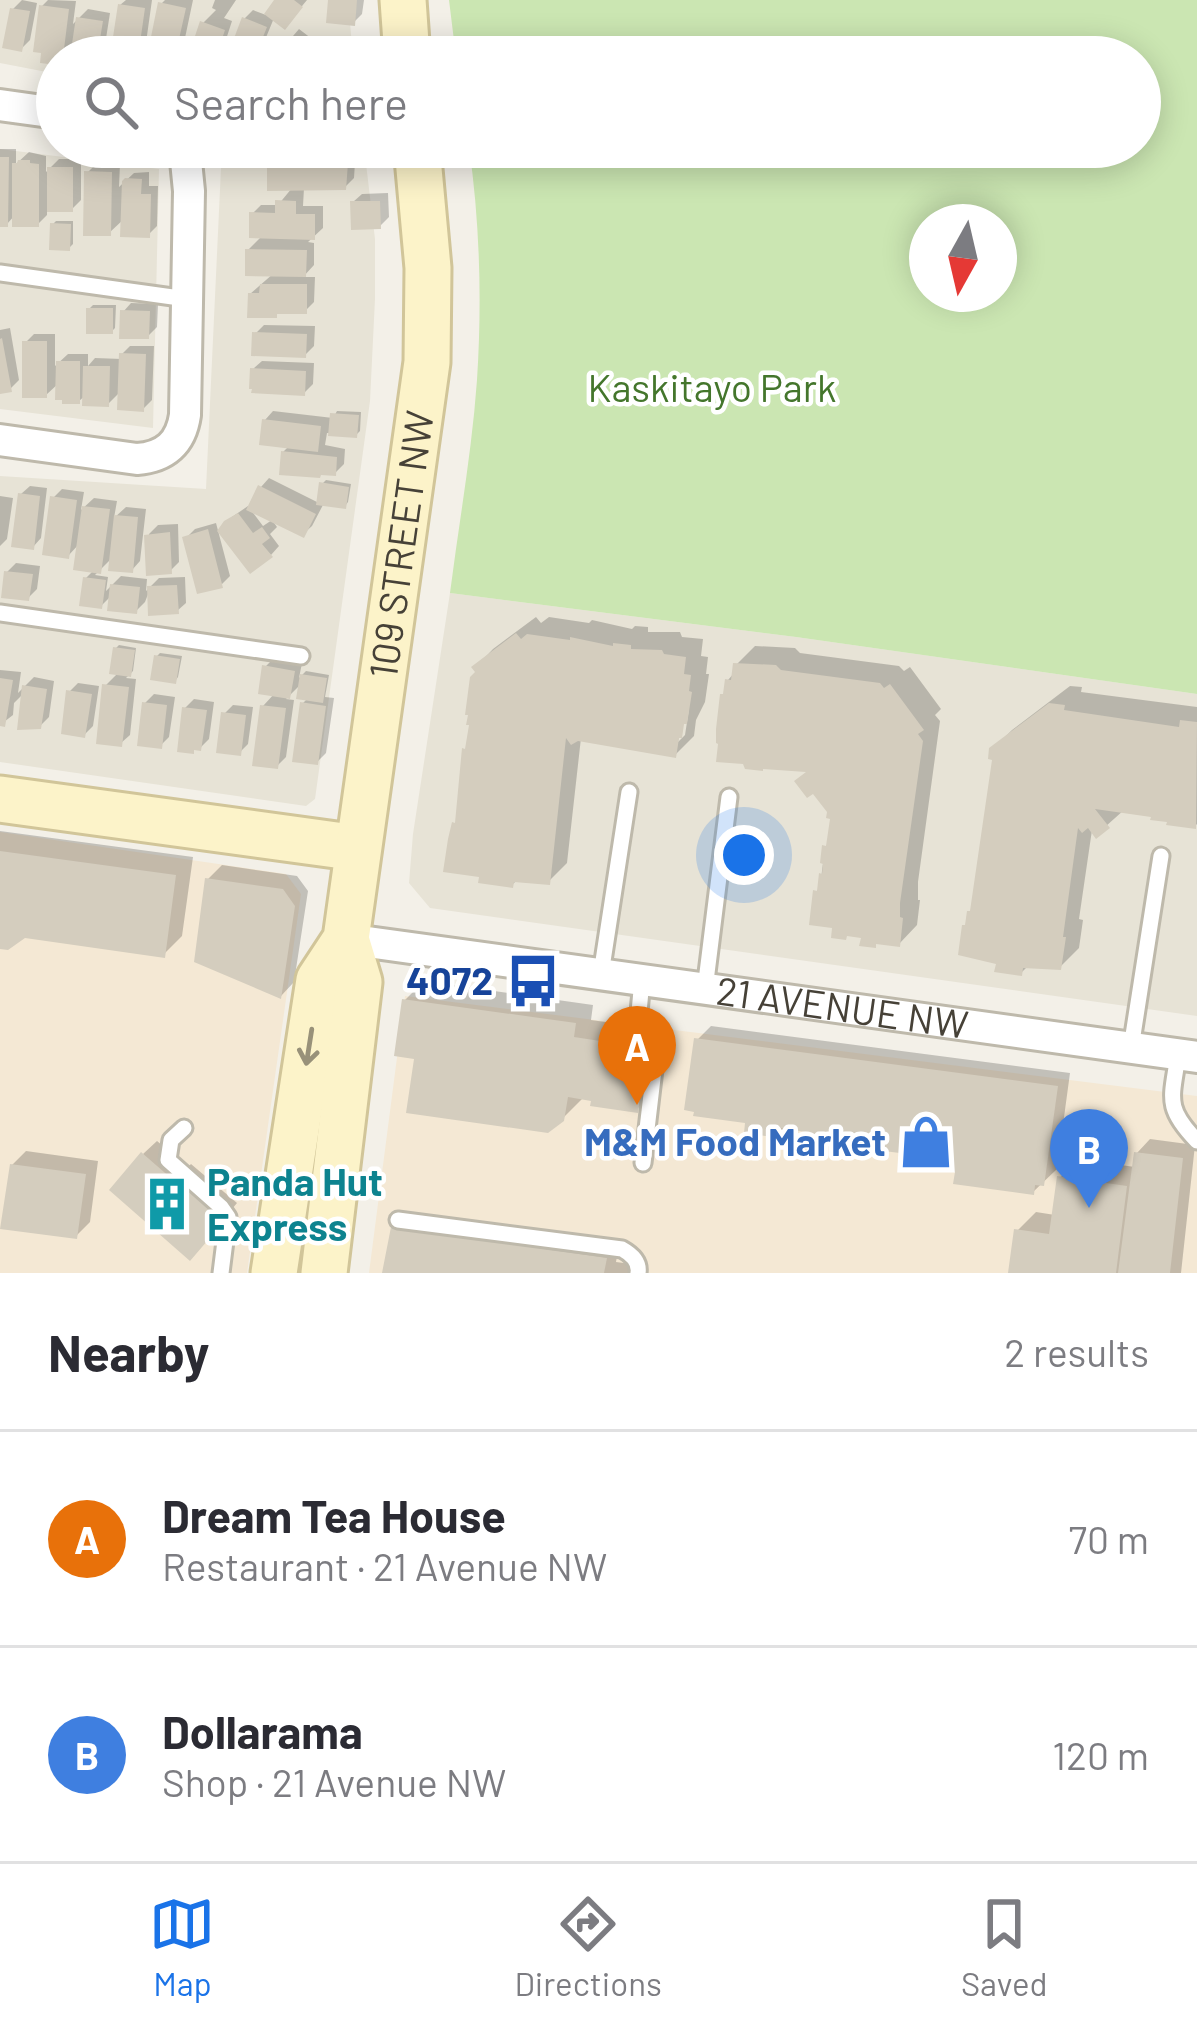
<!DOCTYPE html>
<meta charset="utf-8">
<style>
:root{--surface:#fff;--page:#f7f7f7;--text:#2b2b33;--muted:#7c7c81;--line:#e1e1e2;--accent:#1a73e8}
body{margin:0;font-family:Barlow,sans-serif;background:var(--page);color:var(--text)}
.compass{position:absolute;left:909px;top:204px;width:108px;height:108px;border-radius:50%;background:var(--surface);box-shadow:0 6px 30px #0003;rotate:188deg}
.you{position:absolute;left:744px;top:855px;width:42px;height:42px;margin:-30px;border:9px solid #fff;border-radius:50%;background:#1a73e8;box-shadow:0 0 0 18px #1a73e833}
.badge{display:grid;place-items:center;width:78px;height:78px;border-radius:50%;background:var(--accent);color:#fff;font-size:39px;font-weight:700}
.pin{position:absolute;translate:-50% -99px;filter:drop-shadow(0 3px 6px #0008)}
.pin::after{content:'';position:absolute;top:63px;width:42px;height:36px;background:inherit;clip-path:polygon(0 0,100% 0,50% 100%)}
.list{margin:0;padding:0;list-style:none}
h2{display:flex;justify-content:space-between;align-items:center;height:156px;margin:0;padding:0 48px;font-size:51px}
h2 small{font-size:39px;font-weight:400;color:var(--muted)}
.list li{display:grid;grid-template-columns:78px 1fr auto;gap:36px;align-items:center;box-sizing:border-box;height:216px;padding:0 48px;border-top:3px solid var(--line)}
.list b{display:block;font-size:45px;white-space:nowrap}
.list p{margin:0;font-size:39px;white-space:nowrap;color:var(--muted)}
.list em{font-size:39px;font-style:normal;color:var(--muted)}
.icon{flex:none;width:66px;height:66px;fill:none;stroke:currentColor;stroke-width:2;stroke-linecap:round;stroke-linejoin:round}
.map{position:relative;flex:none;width:1197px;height:1273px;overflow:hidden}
.search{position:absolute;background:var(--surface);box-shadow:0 6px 30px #0003;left:36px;right:36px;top:36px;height:132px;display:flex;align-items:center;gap:30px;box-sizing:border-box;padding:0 42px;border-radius:66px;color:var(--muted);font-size:45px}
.sheet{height:588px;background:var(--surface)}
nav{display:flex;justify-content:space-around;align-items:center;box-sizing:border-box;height:168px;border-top:3px solid var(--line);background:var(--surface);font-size:33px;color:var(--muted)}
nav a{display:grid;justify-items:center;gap:6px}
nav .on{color:var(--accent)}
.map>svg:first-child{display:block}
.residential{fill:#e7e3d6}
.commercial{fill:#f4e8d4}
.green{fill:#cbe6b2;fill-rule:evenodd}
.shadow{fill:#0003;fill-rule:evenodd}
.building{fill:#d4cdbe}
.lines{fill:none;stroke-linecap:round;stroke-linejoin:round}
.lane-casing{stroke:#beb9ab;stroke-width:21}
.street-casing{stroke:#beb9ab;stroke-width:36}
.secondary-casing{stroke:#d1c599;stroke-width:51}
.lane{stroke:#fff;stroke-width:15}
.street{stroke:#fff;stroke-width:30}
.secondary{stroke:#fcf3c9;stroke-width:45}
.oneway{stroke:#989179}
.labels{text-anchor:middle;stroke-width:9;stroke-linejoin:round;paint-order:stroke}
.park-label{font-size:39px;fill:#44762c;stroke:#fff}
.street-label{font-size:39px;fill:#464137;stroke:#fff}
.transit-label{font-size:39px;font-weight:bold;fill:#164399;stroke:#fff;text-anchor:end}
.shop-label{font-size:39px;font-weight:bold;fill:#366cbe;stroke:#fff;text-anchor:end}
.culture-label{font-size:39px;font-weight:bold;fill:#0d838f;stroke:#fff;text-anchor:start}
</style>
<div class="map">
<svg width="1197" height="1273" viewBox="0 0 1197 1273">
<rect width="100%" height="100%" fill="#f3f0e8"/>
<path class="residential" d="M0,0H348L353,57H57V74L0,63Z
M222,147H364L375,239V299L370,401L315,799L306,806L0,762V476L206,489Z
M0,149L159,169L153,428L0,409Z
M450,593L796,637L1197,694V1016L430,908L409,883L413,834Z"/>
<path class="commercial" d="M0,832L286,874L301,894L247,1273H0Z
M405,996L1197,1096V1273H369Z"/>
<path class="green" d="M449,0H1197V694L796,637L450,593C459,522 472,451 477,380C482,303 480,223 469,147H1140V57H456ZM927,222H999V294H927Z"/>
<path class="shadow" d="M22,0L37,3L30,40L21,49L13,9Z
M48,0L76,1L73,24L88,9L110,13L105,45L90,57H79L75,49L66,57H57V62L41,7Z
M126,0H152L144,57H113L120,5Z
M165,0H193L181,57H150L161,4Z
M215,0H236L224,18L232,21L221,55L192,57L203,23L216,10L212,8Z
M278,0H307L293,17L274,18L258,57H230L244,19L253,10L266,15Z
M331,0H364L362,14L353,23Z
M299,29L316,42L305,57H275Z
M300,147H356L354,178L345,187L304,188L303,206H323V228L308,242L314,243V265L303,277H315L314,302L305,311H281L276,315L250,294L274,273L248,250L262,236L252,214L261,205H278L292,188L270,167L279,158H297V151Z
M0,149H16V164L29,152L46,156V172L59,159H81V200L72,209H47V215L38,224L15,215L7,224H0Z
M96,164H120L119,187L134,173L149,172V186H158L157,226L148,235L124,219L109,233L87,173Z
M388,193L389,217L380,226L353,202L362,194Z
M56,221H73V244L69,248L53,224Z
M131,303L158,304L157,327L148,336L123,312Z
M93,305H116L115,328L112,331L89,309Z
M264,325L315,326L314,346L305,355L255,334Z
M10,328L19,380L10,389L0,391V330Z
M34,334H55V366L68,354H88V366L95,358L122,359V354L130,346H154L152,400L143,409L121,391L108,404L86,395L79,401L59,383L46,395L25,343Z
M262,361L314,363L313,384L304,393L253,369Z
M273,411L333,418L337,411L361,412L360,431L356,435L327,433L325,445L345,449L344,464L335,473L283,452L289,446L265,420Z
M269,478L319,503L322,484L326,480L351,484L348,502L345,506L324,503L312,526L303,534L261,487Z
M30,486L47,488L41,538L33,547L21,494Z
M62,489L84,492L81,510L94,498L117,501L114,518L126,507L146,509L140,561L132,570L113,557L95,575L108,577L106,591L121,576L147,579L146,591L159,578L185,577L186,603L177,611L150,589L145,602L136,611L111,596L101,606L86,578L94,570L80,543L68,556L53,498Z
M0,496L13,498L7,539L0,546Z
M248,506L263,526L272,520L277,527L270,534L279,546L271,555L232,517Z
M216,523L230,576L221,585L186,538L195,529Z
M178,524L179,562L170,571L149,572V534L158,525Z
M16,563L40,566L37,589L28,598L7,572Z
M536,617L541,623L549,617L589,623L592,620L632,629L635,626L648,627V632H680L682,637L703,639L701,656L708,657L706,674H709L705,702L696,720L694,736L675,755L581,738L567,863L548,882L518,879L512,885L458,820L479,672L475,668L493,649ZM683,708L689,709L685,735L678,742Z
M119,645L136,648L133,671L126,678L136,679L130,735L121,743L105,686L118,673L116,648Z
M755,646L795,648L800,653L899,666L904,671L910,667L941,709L935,715L940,721L918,882V900H920L917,925L899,944L835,925L816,892L820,887L825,847L830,842L833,816L810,770L728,680L735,672L736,665Z
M160,653L182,656L178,677L175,681L157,656Z
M274,658L302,663L299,678L306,671L329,675L325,697L334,698L326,753L317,762L302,704L308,698L301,684L286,699L294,700L286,757L277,766L263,706L275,693L265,667Z
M0,670L21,672L18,693L34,677L54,681L49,717L40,726L24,693L14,703L13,715L0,725Z
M78,683L99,686L93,726L84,735L69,692Z
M1070,686L1082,687L1081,692L1197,707V824L1195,826L1124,810L1096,835L1092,830L1079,919L1083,920L1079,948L1060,967L1029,965L1021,973L999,961L969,922L995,758L992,750L1012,730Z
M154,694L175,697L169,737L160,746L145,703Z
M194,699L214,702L209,739L200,748L185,708Z
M233,705L253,707L248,744L239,753L224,714Z
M0,831L193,857L182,936L164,954L25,935L0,946Z
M222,865L297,876L308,891L294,982L281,996L208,879Z
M424,981L593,1005L591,1020L663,1030L655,1091L636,1110L594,1098L582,1099L562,1119L405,1000Z
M711,1026L1070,1073L1057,1169L1033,1192L958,1170L950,1156L787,1126L779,1135L749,1120L697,1040Z
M1150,1139L1195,1145L1181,1273H1011L1017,1231L1036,1212L1055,1215L1060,1178L1078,1159L1135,1167L1137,1153Z
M157,1141L188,1167L191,1164L237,1203L203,1244L143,1154Z
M26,1151L98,1161L90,1222L76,1236L12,1165Z
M408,1215L619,1245L616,1262L639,1265L638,1273H386L394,1229Z"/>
<path class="building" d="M274,0H294L303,7L285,30L264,14Z
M328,0H357L355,26L326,23Z
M158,2L186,8L175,57H147Z
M118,4L145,8L138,57H110Z
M39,5L69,9L63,57H57V65L40,63L41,53L33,52Z
M10,8L30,11L22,52L2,48Z
M76,17L103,21L97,57H70Z
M242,17L267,27L255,57H227Z
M200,21L225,30L216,57H188Z
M288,36L309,52L306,57H272Z
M349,149L346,190L267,191V165H294V150Z
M0,157H9L8,227H0Z
M18,160H30V163L39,164V227H12V163H17Z
M47,167H73V212H47Z
M84,171L112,172L111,236H83Z
M125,178L142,179L141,194H151L150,238L120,237L122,181Z
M275,200L296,201V214H315V240L249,238V212L275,213Z
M350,201H380L381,229L351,230Z
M50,223L71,224L70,251L49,250Z
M245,249L307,250L306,277L245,276Z
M260,284H307V314H277V318H247L248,293H259Z
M86,308H113V334H86Z
M120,310L150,311L149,339H119Z
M252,332L307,334L306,358L251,356Z
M2,338L12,392L0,394V339Z
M22,341H47V398H22Z
M119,353L146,354L144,412L117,410Z
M56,361H80V404H62V400H55Z
M83,366H110L109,407L82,406Z
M250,368L306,371L305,396L251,393L252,389H249Z
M330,413L359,415L357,438L328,436Z
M262,419L321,426L318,452L259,445Z
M281,451L337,457L336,476L321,475L320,478L279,475Z
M319,482L349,487L346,509L316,505Z
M258,485L316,514L304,538L246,510Z
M18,493L40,496L34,550L11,547Z
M50,496L77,500L69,559L42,555Z
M82,506L110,509L101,574L73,570Z
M238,513L253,533L262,527L270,538L262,544L273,557L250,574L217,531L224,521Z
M114,515L138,517L133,573L108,571Z
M208,529L223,588L197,594L182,537Z
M170,532L172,574L146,576L144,535Z
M4,571L33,574L29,601L1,598Z
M83,577L106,580L102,609L79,606Z
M110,584L140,587L137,614L107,611Z
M177,585L179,614L148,616L147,586Z
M516,633L521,639L527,634L570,640V637L613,646V643L631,645V649L662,650L664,654L686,657L684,674L691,675L689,691L692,692L687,724H684L682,738H679L676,758L578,741L571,745L566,738L550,885L514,882L513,888L478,883L479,877L443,872L448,839L452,822L455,823L462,748L465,749L469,725H466L468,715H465L470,677L475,672L471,667Z
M113,647L135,650L131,677L109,674Z
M154,655L180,659L176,684L150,680Z
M733,663L776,665L781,670L880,683L884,688L890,684L924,730L918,734L923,741L900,903V917L903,918L900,947L876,944V948L859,946L861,938L847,936L846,940L831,938L832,928L809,925L813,890L817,891L819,873L822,874L823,864L820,863L822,845L826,846L830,819L826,818L827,812L813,794L807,798L794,781L806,772L763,769V771L745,769L743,764L716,762L718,744L716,743V729L720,694H723L725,679L731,680Z
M262,665L295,671L290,699L258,694Z
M300,674L327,678L323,703L296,699Z
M0,678L13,680L5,727L0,726Z
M102,684L129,687L122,747L96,744Z
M22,685L47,689L41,729L17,730Z
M66,690L92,694L85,738L61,734Z
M142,702L167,705L162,749L137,746Z
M300,702L326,706L318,765L292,762Z
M1049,703L1065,705L1064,710L1179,727L1180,720L1197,722L1196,829L1166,825L1167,822L1150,820L1151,817L1095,809L1110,828L1096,839L1088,828L1082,833L1078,828L1063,937H1066L1061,970L1023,968L1022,976L994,972L996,964L958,955L962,925H965L967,911H970L992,760L988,759L989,748Z
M260,705L286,708L278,769L252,766Z
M182,707L207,710L201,751L194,750V754L177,752Z
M221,712L246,715L241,756L216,753Z
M0,851L176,875L165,958L25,938L8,950L0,949Z
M205,878L283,889L295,906L281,999L194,962Z
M402,999L576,1023L574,1037L646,1048L638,1113L590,1106L591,1101L568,1097L564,1121L548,1133L406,1113L414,1059L394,1056Z
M694,1038L1058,1086L1044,1186L1035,1185L1034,1195L953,1184L955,1172L945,1171L947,1159L805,1141L806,1132L781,1128L780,1138L744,1133L745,1123L693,1116L694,1112L684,1110Z
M141,1152L172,1179L175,1176L226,1219L190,1261L109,1190Z
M1134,1152L1183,1158L1170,1273H1118Z
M10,1164L86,1174L77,1239L0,1229Z
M1057,1176L1127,1186L1116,1273H1008L1014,1229L1049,1234Z
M391,1227L607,1258L604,1273H382Z"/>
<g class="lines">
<defs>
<path id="lane" d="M0,273L187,299
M0,613L301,656
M601,974L629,792
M642,980L638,1023L657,1039V1044L643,1163
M705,989L729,797
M1131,1048L1161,856
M1178,1055C1172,1098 1164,1107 1197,1141
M184,1128L171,1140L168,1160L221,1207L228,1217L221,1273
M398,1220L622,1249C631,1254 640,1261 638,1273"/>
<g id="street">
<path d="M0,105L57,113"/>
<path d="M0,440L137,459C165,457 181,443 185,415L189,191L186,161L179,147"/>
<path id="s1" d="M346,939L1197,1057"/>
</g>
<g id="secondary">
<path d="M403,0L407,57"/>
<path d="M0,799L358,848"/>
<path id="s2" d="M274,1273L319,980L346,939L427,362L428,268L417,147"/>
<path d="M324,1273L359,982L346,939"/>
</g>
</defs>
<use href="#lane" class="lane-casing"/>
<use href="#street" class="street-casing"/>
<use href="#secondary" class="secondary-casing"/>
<use href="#lane" class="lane"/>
<use href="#street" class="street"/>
<use href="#secondary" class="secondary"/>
</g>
<defs><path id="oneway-shaft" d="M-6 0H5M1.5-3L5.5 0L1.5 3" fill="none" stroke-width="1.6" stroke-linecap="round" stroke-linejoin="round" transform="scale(3)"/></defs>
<use class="oneway" href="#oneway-shaft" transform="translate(309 1047) rotate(99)"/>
<defs>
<symbol id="bus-bare" viewBox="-9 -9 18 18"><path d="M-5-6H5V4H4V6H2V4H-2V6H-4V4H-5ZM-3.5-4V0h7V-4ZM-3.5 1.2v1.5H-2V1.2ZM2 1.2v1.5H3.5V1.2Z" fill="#1a4fb4" stroke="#fff" stroke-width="2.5" paint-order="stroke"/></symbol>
<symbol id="shop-bare" viewBox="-9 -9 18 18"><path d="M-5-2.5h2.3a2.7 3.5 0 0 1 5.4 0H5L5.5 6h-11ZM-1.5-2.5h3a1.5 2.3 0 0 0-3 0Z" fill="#3f7fe0" stroke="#fff" stroke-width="2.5" paint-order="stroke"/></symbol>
<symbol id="building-bare" viewBox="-9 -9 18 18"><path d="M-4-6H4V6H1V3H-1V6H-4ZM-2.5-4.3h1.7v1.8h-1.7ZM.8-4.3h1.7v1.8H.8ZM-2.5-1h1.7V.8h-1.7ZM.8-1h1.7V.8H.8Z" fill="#0f9aa8" stroke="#fff" stroke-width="2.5" paint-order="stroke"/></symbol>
</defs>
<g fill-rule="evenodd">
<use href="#bus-bare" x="495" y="943" width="76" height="76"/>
<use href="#shop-bare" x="888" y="1104" width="76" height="76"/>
<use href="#building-bare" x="129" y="1166" width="76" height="76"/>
</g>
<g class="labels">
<g class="park-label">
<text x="712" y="402">Kaskitayo Park</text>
</g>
<g class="street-label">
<text dy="14" stroke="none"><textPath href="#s2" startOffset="744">109 STREET NW</textPath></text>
<text dy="14" stroke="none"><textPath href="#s1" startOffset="501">21 AVENUE NW</textPath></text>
</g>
<g class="transit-label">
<text x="493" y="995">4072</text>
</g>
<g class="shop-label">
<text x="886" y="1156">M&amp;M Food Market</text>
</g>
<g class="culture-label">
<text x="207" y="1196">Panda Hut<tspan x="207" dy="45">Express</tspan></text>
</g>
</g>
</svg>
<svg class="compass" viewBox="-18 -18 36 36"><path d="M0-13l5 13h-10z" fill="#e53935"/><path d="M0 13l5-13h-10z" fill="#7c7c81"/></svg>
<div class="you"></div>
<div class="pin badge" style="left:637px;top:1105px;background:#e8710a">A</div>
<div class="pin badge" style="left:1089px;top:1208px;background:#3f7fe0">B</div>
<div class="search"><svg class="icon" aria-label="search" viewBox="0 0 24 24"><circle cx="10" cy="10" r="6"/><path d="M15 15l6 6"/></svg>Search here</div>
</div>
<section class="sheet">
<h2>Nearby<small>2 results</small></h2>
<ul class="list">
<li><span class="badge" style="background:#e8710a">A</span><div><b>Dream Tea House</b><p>Restaurant · 21 Avenue NW</p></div><em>70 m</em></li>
<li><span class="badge" style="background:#3f7fe0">B</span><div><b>Dollarama</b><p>Shop · 21 Avenue NW</p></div><em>120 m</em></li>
</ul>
</section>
<nav>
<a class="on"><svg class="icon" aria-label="map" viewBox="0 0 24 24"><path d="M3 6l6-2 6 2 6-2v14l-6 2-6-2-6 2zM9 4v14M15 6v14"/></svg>Map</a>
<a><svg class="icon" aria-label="directions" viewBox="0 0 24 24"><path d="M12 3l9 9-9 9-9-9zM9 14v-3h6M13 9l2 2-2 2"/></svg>Directions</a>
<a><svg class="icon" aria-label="saved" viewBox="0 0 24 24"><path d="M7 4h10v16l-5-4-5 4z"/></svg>Saved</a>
</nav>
